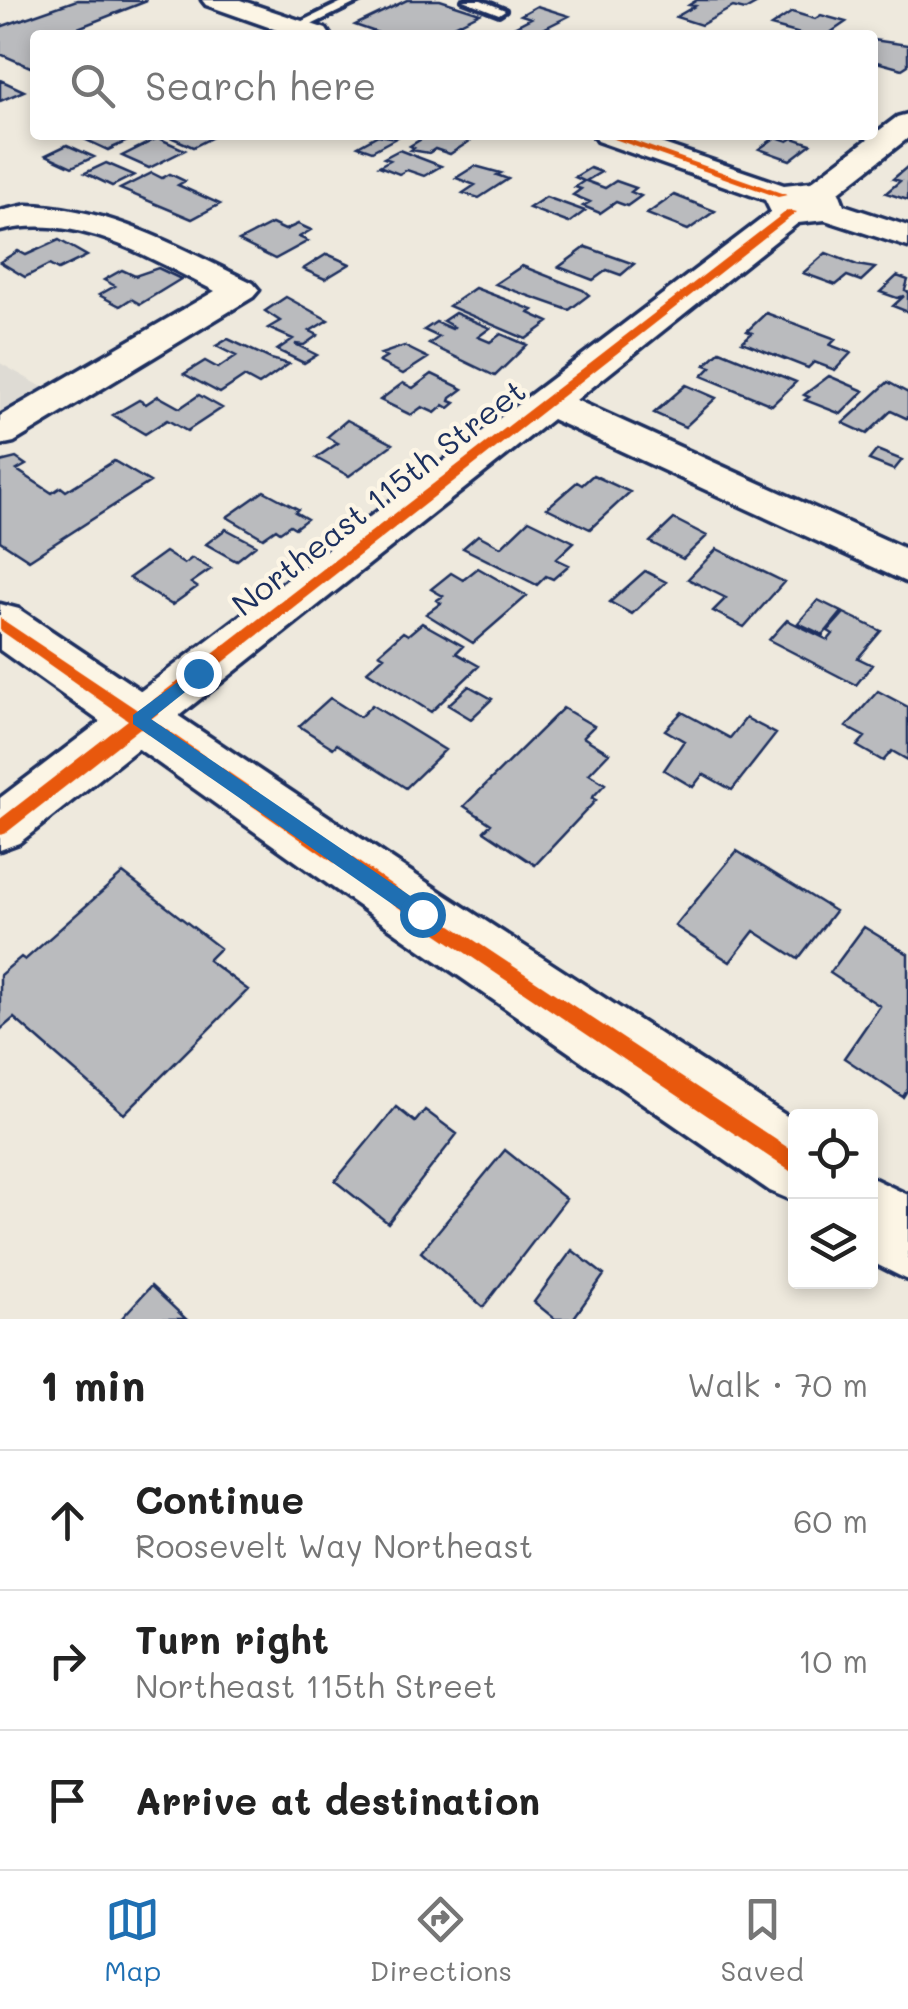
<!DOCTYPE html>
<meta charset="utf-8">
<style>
:root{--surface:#fff;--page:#f2f2f2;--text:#222;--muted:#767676;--line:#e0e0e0;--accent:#1f6fb2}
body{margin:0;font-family:Mali,sans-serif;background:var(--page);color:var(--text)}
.controls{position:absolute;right:30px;bottom:30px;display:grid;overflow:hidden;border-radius:10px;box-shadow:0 5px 15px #0003}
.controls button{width:90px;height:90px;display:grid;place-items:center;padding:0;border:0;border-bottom:2px solid var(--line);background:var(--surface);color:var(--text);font:50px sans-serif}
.stop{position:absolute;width:30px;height:30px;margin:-22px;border:8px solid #1f6fb2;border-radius:50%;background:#fff}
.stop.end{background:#1f6fb2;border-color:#fff;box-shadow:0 2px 10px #0008}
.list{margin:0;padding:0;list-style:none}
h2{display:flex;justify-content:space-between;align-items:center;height:130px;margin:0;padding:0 40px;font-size:42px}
h2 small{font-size:32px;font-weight:400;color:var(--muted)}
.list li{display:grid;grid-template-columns:65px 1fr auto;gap:30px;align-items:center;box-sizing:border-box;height:140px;padding:0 40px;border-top:2px solid var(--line)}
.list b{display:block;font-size:38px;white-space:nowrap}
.list p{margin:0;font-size:32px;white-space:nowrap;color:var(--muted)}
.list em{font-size:32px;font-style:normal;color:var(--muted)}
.icon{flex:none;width:55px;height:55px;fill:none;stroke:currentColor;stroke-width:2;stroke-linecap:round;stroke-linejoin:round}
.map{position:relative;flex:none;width:908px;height:1319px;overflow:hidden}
.search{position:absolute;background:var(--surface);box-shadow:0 5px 15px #0003;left:30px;right:30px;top:30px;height:110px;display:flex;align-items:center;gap:25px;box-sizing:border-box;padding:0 35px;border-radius:10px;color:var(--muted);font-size:38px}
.sheet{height:550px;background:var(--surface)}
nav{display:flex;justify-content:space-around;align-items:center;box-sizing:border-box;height:140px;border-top:2px solid var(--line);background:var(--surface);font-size:28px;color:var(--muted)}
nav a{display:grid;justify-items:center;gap:5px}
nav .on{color:var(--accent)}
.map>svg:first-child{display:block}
.built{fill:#dedbd4}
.building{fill:#babbbe;stroke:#1b2f5e;stroke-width:2.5}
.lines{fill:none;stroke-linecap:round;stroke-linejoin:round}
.service-casing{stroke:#1b2f5e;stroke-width:8}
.minor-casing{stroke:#1b2f5e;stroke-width:7}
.tertiary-casing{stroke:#1b2f5e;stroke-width:7}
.service{fill:#fcf5e5;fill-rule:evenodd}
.minor{fill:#fcf5e5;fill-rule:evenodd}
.tertiary{fill:#fcf5e5;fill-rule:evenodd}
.cycleway-casing{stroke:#fcf5e5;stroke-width:6}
.cycleway{fill:#e8590c;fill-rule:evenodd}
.route{fill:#1f6fb2}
.labels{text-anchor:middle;stroke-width:9;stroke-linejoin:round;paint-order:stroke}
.street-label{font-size:32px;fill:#1b2f5e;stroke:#fcf5e5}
</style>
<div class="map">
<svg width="908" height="1319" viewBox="0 0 908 1319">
<rect width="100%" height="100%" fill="#eee9dd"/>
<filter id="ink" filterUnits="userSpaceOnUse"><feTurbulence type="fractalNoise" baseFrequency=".01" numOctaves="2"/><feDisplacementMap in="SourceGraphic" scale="20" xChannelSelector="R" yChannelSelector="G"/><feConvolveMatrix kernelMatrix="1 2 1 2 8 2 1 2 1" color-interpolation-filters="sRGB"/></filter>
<g filter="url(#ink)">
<path class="built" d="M0,363L60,397L0,433Z"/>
<path class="building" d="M77,0L147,1L73,30L35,35V69L0,54V27Z
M407,0H440L480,13L436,35H384L355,25Z
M697,0H759L761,1L745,10L733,7L701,25L676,17L695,6L689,5Z
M537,6L569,16L531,35L510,29L531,18L521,15Z
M792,12L815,19L821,15L846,22L827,35H804L771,26Z
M873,40L908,45V65L902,69L873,61Z
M0,80L24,91L0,101Z
M88,135H140L108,150L82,138Z
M166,135H217L193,147Z
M378,135L396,138L372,151L358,146Z
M428,135H458L470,141L450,154L435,149L429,153L411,150L414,148L410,146Z
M776,137L788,141L793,138L811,144L790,160L759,149Z
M158,138L185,150L149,168L122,156Z
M67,145L94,157L72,167L46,155Z
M399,150L441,166L424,176L407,170L399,174L379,166L390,160L384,158Z
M106,163L134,175L112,186L85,173Z
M475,166L501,173L497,175L508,179L479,198L463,193L475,185L456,178Z
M907,167H908V200L886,193L900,181L893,179Z
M590,168L601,172L586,181L605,188L616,181L636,188L631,192L641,196L627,206L616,202L600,213L583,206L590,202L573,195L581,189L575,187L584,181L575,177Z
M152,173L162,178L170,174L185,181L178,185L220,204L192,219L120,189Z
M674,195L715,211L688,230L647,214Z
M546,197L585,211L569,223L529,208Z
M272,224L285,230L298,224L311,230L299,237L308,241L275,259L239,241Z
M59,240L87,256L58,270L49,265L25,277L0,262L18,251L26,255Z
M586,247L634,264L621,275L607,270L593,280L559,267Z
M826,253L857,265L875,268L861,281L847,276L836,285L803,273Z
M327,254L350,264L325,279L303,269Z
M522,266L583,290L589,295L569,310L495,284Z
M158,268L181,279L140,304L131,299L120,306L99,295L115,286L104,280L122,270L135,276Z
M897,276L908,280L905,290L908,291V312L893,306L904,296L897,298L880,292Z
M475,288L533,310L529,313L549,322L526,339L449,306Z
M286,297L328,320L310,331L318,335L304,345L295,344L317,355L304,363L277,350L293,339L268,328L280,321L265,311Z
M455,313L490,328L478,337L490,342L501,334L527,345L495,376L429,344L439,337L424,330L436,322L452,329L454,327L443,321Z
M766,313L836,339L830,345L851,353L835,370L814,362L808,368L742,342L752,333L747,331Z
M228,339L271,359L289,364L259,385L244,377L220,393L184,374L205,361L218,368L236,356L216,346Z
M404,346L428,358L403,374L379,362L387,357L381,354Z
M720,351L796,382L772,405L702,376L711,367L705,365Z
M432,374L463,389L451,398L450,401L455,403L449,408L444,405L435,413L422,407L411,415L380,400L403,383L413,388Z
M829,376L864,391L841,414L805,400L809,397L804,395Z
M888,382L908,393V419L891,411L867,434L843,423Z
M686,385L716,398L685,427L654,413Z
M199,395L222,408L187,431L167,420L145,434L113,415L139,400L146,404L158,396L180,408Z
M347,420L393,444L349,476L316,458L338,443L327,437Z
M877,450L902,460L894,470L869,460Z
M16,458L26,465L17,470L52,493L61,487L66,491L114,461L150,482L29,560L0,541V462Z
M593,475L630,492L590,529L547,508L577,482L582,485Z
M264,491L298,509L295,512L307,519L295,528L290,525L280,532L276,529L263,538L227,517Z
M674,519L707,536L683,559L650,542Z
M529,520L574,542L556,559L569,565L553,579L546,576L537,585L463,548L478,535L501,547Z
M226,529L256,545L236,561L206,544Z
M717,549L784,582L744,627L713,611L726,598L688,579Z
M165,552L184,564L192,558L211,569L191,583L197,587L172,605L129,578Z
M478,568L527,596L473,643L426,614L441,603L437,600L443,596L431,589L451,573L463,580Z
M645,571L666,582L632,614L610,602Z
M818,600L842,612L823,635L798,623Z
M844,613L881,631L858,658L872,665L856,685L769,640L787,620L828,640L833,634L828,631Z
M422,623L463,646L456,653L479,666L431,712L367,671L384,656L379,653L403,632L408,635Z
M469,686L492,699L471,719L448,705Z
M878,691L908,707V760L892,751L883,761L857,746L865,737L846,727Z
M330,698L360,717L372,705L445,750L406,788L337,744L333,748L299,726Z
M563,708L594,726L583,737L609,753L589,774L605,784L592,798L596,800L535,865L484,831L491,824L464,806Z
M682,712L730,738L746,718L776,734L732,790L703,774L693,787L664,770L684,741L665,730Z
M737,851L835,911L798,959L754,931L730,962L675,926Z
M123,873L220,948L208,960L248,990L124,1114L14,1018L0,1030V975L21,957L25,960Z
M864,927L908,954V1089L903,1097L844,1058L880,1006L830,973Z
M396,1107L415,1122L425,1110L457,1134L388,1223L335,1181Z
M505,1150L566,1199L483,1307L421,1252Z
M572,1250L604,1275L573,1319H555L534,1302Z
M151,1286L186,1319H121Z"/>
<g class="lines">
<defs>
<path id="service" d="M346,0H362L299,31L289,28Z
M463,0H481L505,10L499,14Z"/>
<path id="minor" d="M202,0H240L326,29L330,35H291L206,5Z
M908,114V138L839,192L844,205L908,226V247L825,220L798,223L576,400L908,550V583L552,419L19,843L0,850V798L771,212L765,200L597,141L593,135H637L784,185L811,182L897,117Z
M27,205C110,207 180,248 253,283L259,290L253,297L14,442L0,445V416L215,291C147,257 78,212 0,231V211Z"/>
<path id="tertiary" d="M0,604L19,609L444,894L796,1122V1202L770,1191L398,934L0,650Z
M870,1177L908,1195V1280L870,1261Z"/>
</defs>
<use href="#service" class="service-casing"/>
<use href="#minor" class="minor-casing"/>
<use href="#tertiary" class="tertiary-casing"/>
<use href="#service" class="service"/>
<use href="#minor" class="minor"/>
<use href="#tertiary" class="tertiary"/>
<defs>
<path id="cycleway" d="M603,135H617L787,195L778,197Z
M788,210L797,212L151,719L427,909L796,1153V1175L415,919L140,728L6,833L0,835V819L128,720L0,630V618L139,711Z"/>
</defs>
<use href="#cycleway" class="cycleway-casing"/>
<use href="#cycleway" class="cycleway"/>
</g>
</g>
<path class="route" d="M198,667L204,668V677L151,719L428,908V920H415L133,724V715Z"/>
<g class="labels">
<g class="street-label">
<text transform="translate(379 498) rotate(-38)" y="11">Northeast 115th Street</text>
</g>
</g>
</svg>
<div class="controls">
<button><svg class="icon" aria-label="locate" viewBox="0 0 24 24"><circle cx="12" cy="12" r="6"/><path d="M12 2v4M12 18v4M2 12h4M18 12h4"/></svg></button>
<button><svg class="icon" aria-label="layers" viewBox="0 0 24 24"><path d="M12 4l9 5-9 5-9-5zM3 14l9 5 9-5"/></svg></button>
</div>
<div class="stop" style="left:422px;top:914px"></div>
<div class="stop end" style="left:198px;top:673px"></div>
<div class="search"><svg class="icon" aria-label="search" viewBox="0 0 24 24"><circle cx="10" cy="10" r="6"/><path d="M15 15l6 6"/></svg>Search here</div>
</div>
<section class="sheet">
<h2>1 min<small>Walk · 70 m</small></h2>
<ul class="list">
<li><svg class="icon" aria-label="ahead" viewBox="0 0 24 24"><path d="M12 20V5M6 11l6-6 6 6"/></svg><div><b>Continue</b><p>Roosevelt Way Northeast</p></div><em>60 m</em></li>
<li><svg class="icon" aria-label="right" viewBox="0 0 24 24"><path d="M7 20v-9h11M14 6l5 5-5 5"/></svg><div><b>Turn right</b><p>Northeast 115th Street</p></div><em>10 m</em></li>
<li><svg class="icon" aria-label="arrive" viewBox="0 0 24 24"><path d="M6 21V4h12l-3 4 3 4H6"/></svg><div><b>Arrive at destination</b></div></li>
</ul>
</section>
<nav>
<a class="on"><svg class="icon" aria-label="map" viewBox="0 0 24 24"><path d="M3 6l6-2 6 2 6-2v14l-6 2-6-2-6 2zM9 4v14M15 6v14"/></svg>Map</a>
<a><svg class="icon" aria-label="directions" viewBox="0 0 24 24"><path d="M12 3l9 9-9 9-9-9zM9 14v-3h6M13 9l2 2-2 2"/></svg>Directions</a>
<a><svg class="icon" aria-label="saved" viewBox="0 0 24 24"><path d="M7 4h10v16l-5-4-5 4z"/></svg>Saved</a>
</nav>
